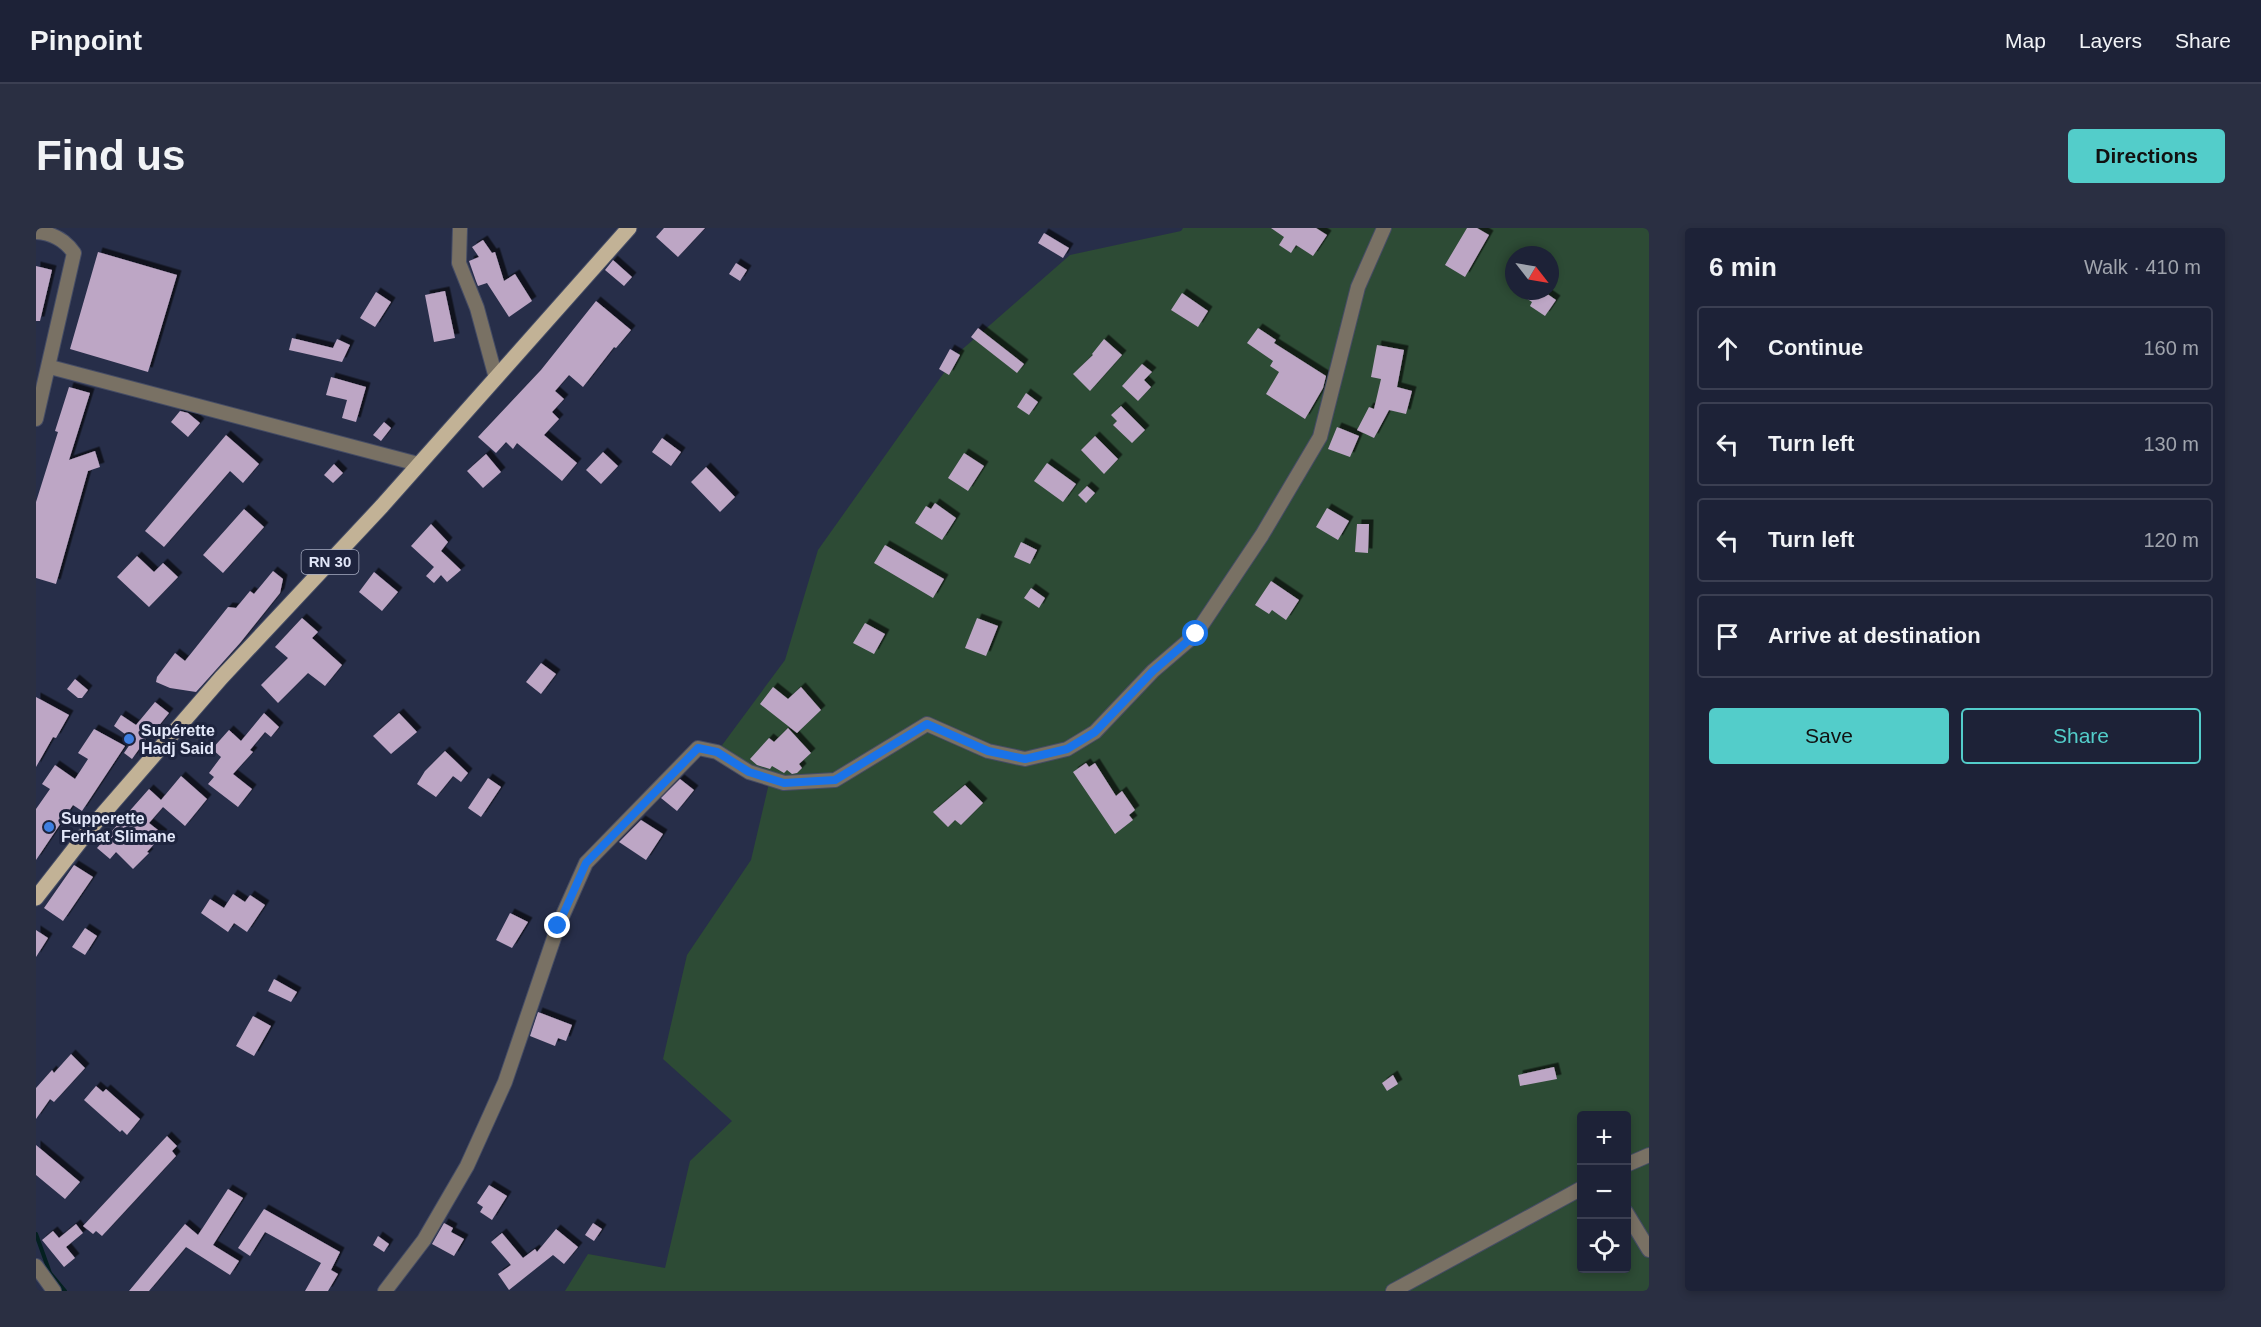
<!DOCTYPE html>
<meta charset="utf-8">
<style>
:root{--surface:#1d2237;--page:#2a2f42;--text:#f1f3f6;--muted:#a0a4ad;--line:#3b3f52;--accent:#53cdca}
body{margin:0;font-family:Arial,sans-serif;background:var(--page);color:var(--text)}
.controls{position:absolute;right:18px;bottom:18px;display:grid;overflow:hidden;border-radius:6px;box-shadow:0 3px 9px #0003}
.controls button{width:54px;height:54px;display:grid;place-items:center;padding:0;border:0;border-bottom:2px solid var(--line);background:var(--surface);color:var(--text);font:30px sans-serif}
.compass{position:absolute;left:1469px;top:18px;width:54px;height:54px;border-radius:50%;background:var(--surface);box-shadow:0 3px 9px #0003;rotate:121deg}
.stop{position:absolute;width:18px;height:18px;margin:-14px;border:4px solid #1a73e8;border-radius:50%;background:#fff}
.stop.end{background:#1a73e8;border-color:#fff;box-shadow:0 2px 6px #0008}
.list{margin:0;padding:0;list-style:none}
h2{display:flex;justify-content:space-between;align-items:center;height:78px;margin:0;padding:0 24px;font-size:26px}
h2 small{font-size:20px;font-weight:400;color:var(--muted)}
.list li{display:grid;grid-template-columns:39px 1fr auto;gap:18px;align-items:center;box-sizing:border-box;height:84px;margin:0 12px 12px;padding:0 12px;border:2px solid var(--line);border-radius:6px}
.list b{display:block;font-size:22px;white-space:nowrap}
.list em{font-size:20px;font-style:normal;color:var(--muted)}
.actions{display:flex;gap:12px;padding:18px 24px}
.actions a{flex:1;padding:14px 0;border:2px solid var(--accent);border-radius:6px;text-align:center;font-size:21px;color:var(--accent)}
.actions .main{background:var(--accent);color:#111}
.icon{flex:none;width:33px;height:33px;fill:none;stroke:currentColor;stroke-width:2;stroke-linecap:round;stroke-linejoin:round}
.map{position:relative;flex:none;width:1613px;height:1063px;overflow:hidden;border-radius:6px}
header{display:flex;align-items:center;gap:36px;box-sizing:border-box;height:84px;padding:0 30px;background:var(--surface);border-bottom:2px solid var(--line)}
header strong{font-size:28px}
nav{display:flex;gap:33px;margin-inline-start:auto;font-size:21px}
.intro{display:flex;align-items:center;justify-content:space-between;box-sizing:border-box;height:144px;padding:0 36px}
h1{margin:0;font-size:42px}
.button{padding:15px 27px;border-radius:6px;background:var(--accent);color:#111;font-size:21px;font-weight:700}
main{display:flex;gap:36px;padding:0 36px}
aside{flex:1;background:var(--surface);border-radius:6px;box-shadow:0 3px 9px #0003}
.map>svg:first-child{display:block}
.green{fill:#2d4b35;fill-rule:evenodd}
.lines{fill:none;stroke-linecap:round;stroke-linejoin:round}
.stream{stroke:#042020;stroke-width:4}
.building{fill:#bda6c5;filter:url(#shadow)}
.minor-casing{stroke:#454c65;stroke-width:16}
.major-casing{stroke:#454c65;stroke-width:17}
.minor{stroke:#797164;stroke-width:14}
.major{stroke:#c2b296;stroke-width:15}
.route{stroke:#1a73e8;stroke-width:8}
.shop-dot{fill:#3f7fe0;stroke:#1e243e;stroke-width:2}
.labels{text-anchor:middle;stroke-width:6;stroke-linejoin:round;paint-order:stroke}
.shield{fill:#1e243e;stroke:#a7acc1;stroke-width:1.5}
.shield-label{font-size:15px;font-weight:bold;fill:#e2e7f9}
.poi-label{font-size:16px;font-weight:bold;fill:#e2e7f9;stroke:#1e243e;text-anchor:start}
</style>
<header>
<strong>Pinpoint</strong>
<nav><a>Map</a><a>Layers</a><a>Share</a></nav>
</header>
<div class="intro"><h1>Find us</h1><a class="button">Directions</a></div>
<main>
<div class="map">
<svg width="1613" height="1063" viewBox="0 0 1613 1063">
<defs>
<filter id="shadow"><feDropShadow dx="4.5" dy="-4.5" stdDeviation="0" flood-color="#0009"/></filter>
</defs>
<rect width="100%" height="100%" fill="#272e49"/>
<path class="green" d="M1147,0H1613V1063H529L552,1026L629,1040L654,933L696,893L627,831L651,727L715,632L734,551L681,524L749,432L782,322L922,125L1034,27L1145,3ZM1478,27H1514V63H1478ZM1546,888H1590V1040H1546Z"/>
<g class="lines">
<path class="stream" d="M0,1006L14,1045L29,1063"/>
</g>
<path class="building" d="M628,0H669L642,29L620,9Z
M1235,0H1280L1291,7L1277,28L1260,17L1255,25L1243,17L1248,9Z
M1431,0H1441L1453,7L1429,49L1409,37Z
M1008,5L1033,20L1027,30L1002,15Z
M447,12L456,25L459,24L468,53L479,46L496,73L473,89L451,55L442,58L440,53L433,33L443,29L436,19Z
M62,24L141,47L112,144L34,121Z
M577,32L596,49L588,58L569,42Z
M700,35L711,42L704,53L693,46Z
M0,38L16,42L4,93H0Z
M409,63L419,110L398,114L389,67Z
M1479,63H1507L1520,72L1509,88L1494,78L1496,74Z
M340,64L355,74L339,99L324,90Z
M1146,65L1172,83L1162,99L1135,82Z
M560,73L595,102L580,120L578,119L547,159L533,147L519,163L528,171L516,184L523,191L508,207L541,235L526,253L481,215L477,221L470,214L460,225L442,209L505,142Z
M942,100L988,136L981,145L935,109Z
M1222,100L1240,112L1238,115L1290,148L1287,160L1269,191L1230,166L1243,144L1234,138L1237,133L1211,115Z
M256,110L297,120L301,111L314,117L306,134L253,122Z
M1068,111L1086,127L1054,163L1037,146L1057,127L1056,126Z
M1341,117L1368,122L1361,159L1376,163L1370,186L1353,182L1338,210L1321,202L1333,179L1338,181L1345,151L1335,149Z
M914,121L924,127L913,147L903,141Z
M1106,136L1116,144L1108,152L1115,159L1102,173L1086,158Z
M295,149L330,159L320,194L306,190L311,172L290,167Z
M33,159L54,165L33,232L59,223L64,239L52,243L20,356L0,350V274L22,204L19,203Z
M990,165L1002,174L993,187L981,179Z
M1085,178L1109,202L1096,215L1077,197L1081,193L1075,187Z
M144,183L152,185L164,195L152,209L135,194Z
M348,194L355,200L345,213L337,207Z
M1301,199L1323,208L1314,229L1292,221Z
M190,207L223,236L207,255L194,243L128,319L109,303Z
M1059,208L1082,231L1068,246L1045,222Z
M626,210L645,224L635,238L616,224Z
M567,224L582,238L565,256L550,242Z
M928,225L948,238L932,263L912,250Z
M450,226L465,244L447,260L431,243Z
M1011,235L1040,256L1027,274L998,253Z
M298,236L307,245L297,255L288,247Z
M670,239L699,269L684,284L655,254Z
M1051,258L1059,265L1050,275L1042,267Z
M899,275L920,290L906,312L879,295L890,278L895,281Z
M1291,280L1313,293L1302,312L1280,299Z
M208,281L228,299L187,345L167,327Z
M395,296L412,314L405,323L425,342L411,354L405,347L398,355L390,348L398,339L375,318Z
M1321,296H1333L1332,325L1319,324Z
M985,314L1001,322L994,336L978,329Z
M849,317L908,351L897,370L838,335Z
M101,328L118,344L127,335L142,349L113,379L81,349Z
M237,343L247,351L244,365L204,415L160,464L134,460L120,454L121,449L139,425L149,433L192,379L200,380L214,363L218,366Z
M338,344L362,364L346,383L323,364Z
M1235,353L1263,372L1250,392L1236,382L1233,386L1219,377Z
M995,360L1009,370L1003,380L988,370Z
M266,390L282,404L276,410L306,437L289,458L272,445L242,475L225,457L252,430L239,419Z
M941,390L962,398L950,428L929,420Z
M829,395L849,406L838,426L817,415Z
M505,435L520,446L505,466L490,454Z
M39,451L52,462L46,470H42L31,461Z
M737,459L752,471L765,459L785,482L761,505L724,476Z
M0,469L33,487L20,510L17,509L0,539Z
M119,474L133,485L117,505L115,504L96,531L88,525L97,512L78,498L85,487L100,497Z
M228,485L243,499L235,509L229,504L214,522L217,524L197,546L216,561L202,579L172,556L178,549L173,545L185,529L176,521L193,502L205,513Z
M363,485L381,504L355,526L337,508Z
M752,500L775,525L763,536L766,540L761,545L756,546L751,542L748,545L736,538L734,541L721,537L714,531L733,510L738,514Z
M58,501L89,518L46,583L37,577L0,632V581L14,561L6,556L19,537L39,551L52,531L42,525Z
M409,523L432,545L425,554L417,548L400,569L381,556L389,543Z
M1050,535L1053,539L1059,535L1080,568L1086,563L1099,582L1093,587L1097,592L1079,606L1037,544Z
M145,548L171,571L149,598L127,579L113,595L127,606L111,624L113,625L97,641L80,624L74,631L61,620L113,561L125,572Z
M452,550L465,559L445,589L432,580Z
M644,551L658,562L641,583L625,570Z
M929,557L947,575L925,597L919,592L912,599L897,584Z
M605,592L627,606L610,632L583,614Z
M38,637L57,649L27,693L8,680Z
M197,666L209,674L214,667L229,677L211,704L198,695L192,704L165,685L174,671L188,680Z
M474,685L492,694L476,720L460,712Z
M49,700L61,708L49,727L36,719Z
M0,702L12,710L0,729Z
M238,751L261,764L255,774L232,763Z
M502,784L536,797L530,813L522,810L519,818L494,808Z
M217,788L235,798L218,828L200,818Z
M35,826L49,840L18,874L14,871L0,891V860L16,842L18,845Z
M1518,839L1521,851L1484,858L1482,847Z
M1357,847L1362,856L1351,863L1346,855Z
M60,858L67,864L70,861L104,891L91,907L86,902L84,904L48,872Z
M131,908L141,918L136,923L140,928L66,1008L60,1003L57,1006L47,998Z
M0,917L44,954L29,971L0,947Z
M453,957L471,968L456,992L444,984L447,979L441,975Z
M192,961L207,970L177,1017L203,1033L194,1047L150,1019L113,1063H93L149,996L162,1007Z
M228,981L304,1024L295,1042L302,1046L292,1063H269L285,1035L229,1004L214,1028L202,1020Z
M408,995L417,1000L415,1004L428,1011L418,1028L396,1016Z
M557,995L566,1001L558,1013L549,1007Z
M40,996L47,1005L30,1019L39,1030L28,1039L6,1012L17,1003L23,1010Z
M520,1001L542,1019L528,1036L517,1027L473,1062L462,1046L475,1037L455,1014L466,1005L487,1030L499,1021L501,1024Z
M342,1008L353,1016L348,1024L337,1017Z"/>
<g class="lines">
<defs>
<path id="minor" d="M424,0L423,35L441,80L460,150
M0,4C16,5 29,12 38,25L0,191
M14,139L382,236
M1590,937L1613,927
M1590,984L1613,1022
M0,1038L18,1063
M349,1063L388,1012L431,938L469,854L522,698L550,635L662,520L681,524L713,544L748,555L799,552L891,496L952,523L989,531L1031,521L1059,504L1117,443L1159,407L1226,307L1284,209L1322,59L1348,0
M1357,1063L1546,960"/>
<path id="major" d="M0,670L53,602L185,450L346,278L593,0"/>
</defs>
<use href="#minor" class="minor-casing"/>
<use href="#major" class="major-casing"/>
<use href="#minor" class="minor"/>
<use href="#major" class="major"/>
</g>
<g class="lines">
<path class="route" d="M522,698L550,635L662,520L681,524L713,544L748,555L799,552L891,496L952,523L989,531L1031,521L1059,504L1117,443L1160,406"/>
</g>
<g class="shop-dot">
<circle cx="93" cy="511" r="6"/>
<circle cx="13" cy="599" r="6"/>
</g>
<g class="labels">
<rect class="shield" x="265.5" y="322" width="57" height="24" rx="4.5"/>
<g class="shield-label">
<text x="294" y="339">RN 30</text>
</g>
<g class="poi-label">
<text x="105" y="508">Supérette<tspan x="105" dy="18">Hadj Said</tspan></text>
<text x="25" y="596">Supperette<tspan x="25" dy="18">Ferhat Slimane</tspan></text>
</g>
</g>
</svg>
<div class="controls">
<button>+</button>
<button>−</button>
<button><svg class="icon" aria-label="locate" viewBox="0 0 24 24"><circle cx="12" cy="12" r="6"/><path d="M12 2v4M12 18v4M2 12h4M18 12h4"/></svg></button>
</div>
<svg class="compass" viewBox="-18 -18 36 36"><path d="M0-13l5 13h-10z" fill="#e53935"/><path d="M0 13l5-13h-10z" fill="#a0a4ad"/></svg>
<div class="stop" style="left:1160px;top:406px"></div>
<div class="stop end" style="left:522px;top:698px"></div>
</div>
<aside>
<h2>6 min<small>Walk · 410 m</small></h2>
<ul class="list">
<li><svg class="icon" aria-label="ahead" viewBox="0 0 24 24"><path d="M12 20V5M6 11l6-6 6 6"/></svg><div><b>Continue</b></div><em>160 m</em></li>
<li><svg class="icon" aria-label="left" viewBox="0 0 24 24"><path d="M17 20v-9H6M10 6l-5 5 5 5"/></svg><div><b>Turn left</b></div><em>130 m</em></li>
<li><svg class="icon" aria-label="left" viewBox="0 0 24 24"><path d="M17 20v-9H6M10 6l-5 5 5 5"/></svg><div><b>Turn left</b></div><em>120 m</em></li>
<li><svg class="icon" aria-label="arrive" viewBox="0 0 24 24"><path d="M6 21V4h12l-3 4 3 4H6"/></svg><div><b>Arrive at destination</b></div></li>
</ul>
<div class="actions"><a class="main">Save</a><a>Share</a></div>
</aside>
</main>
